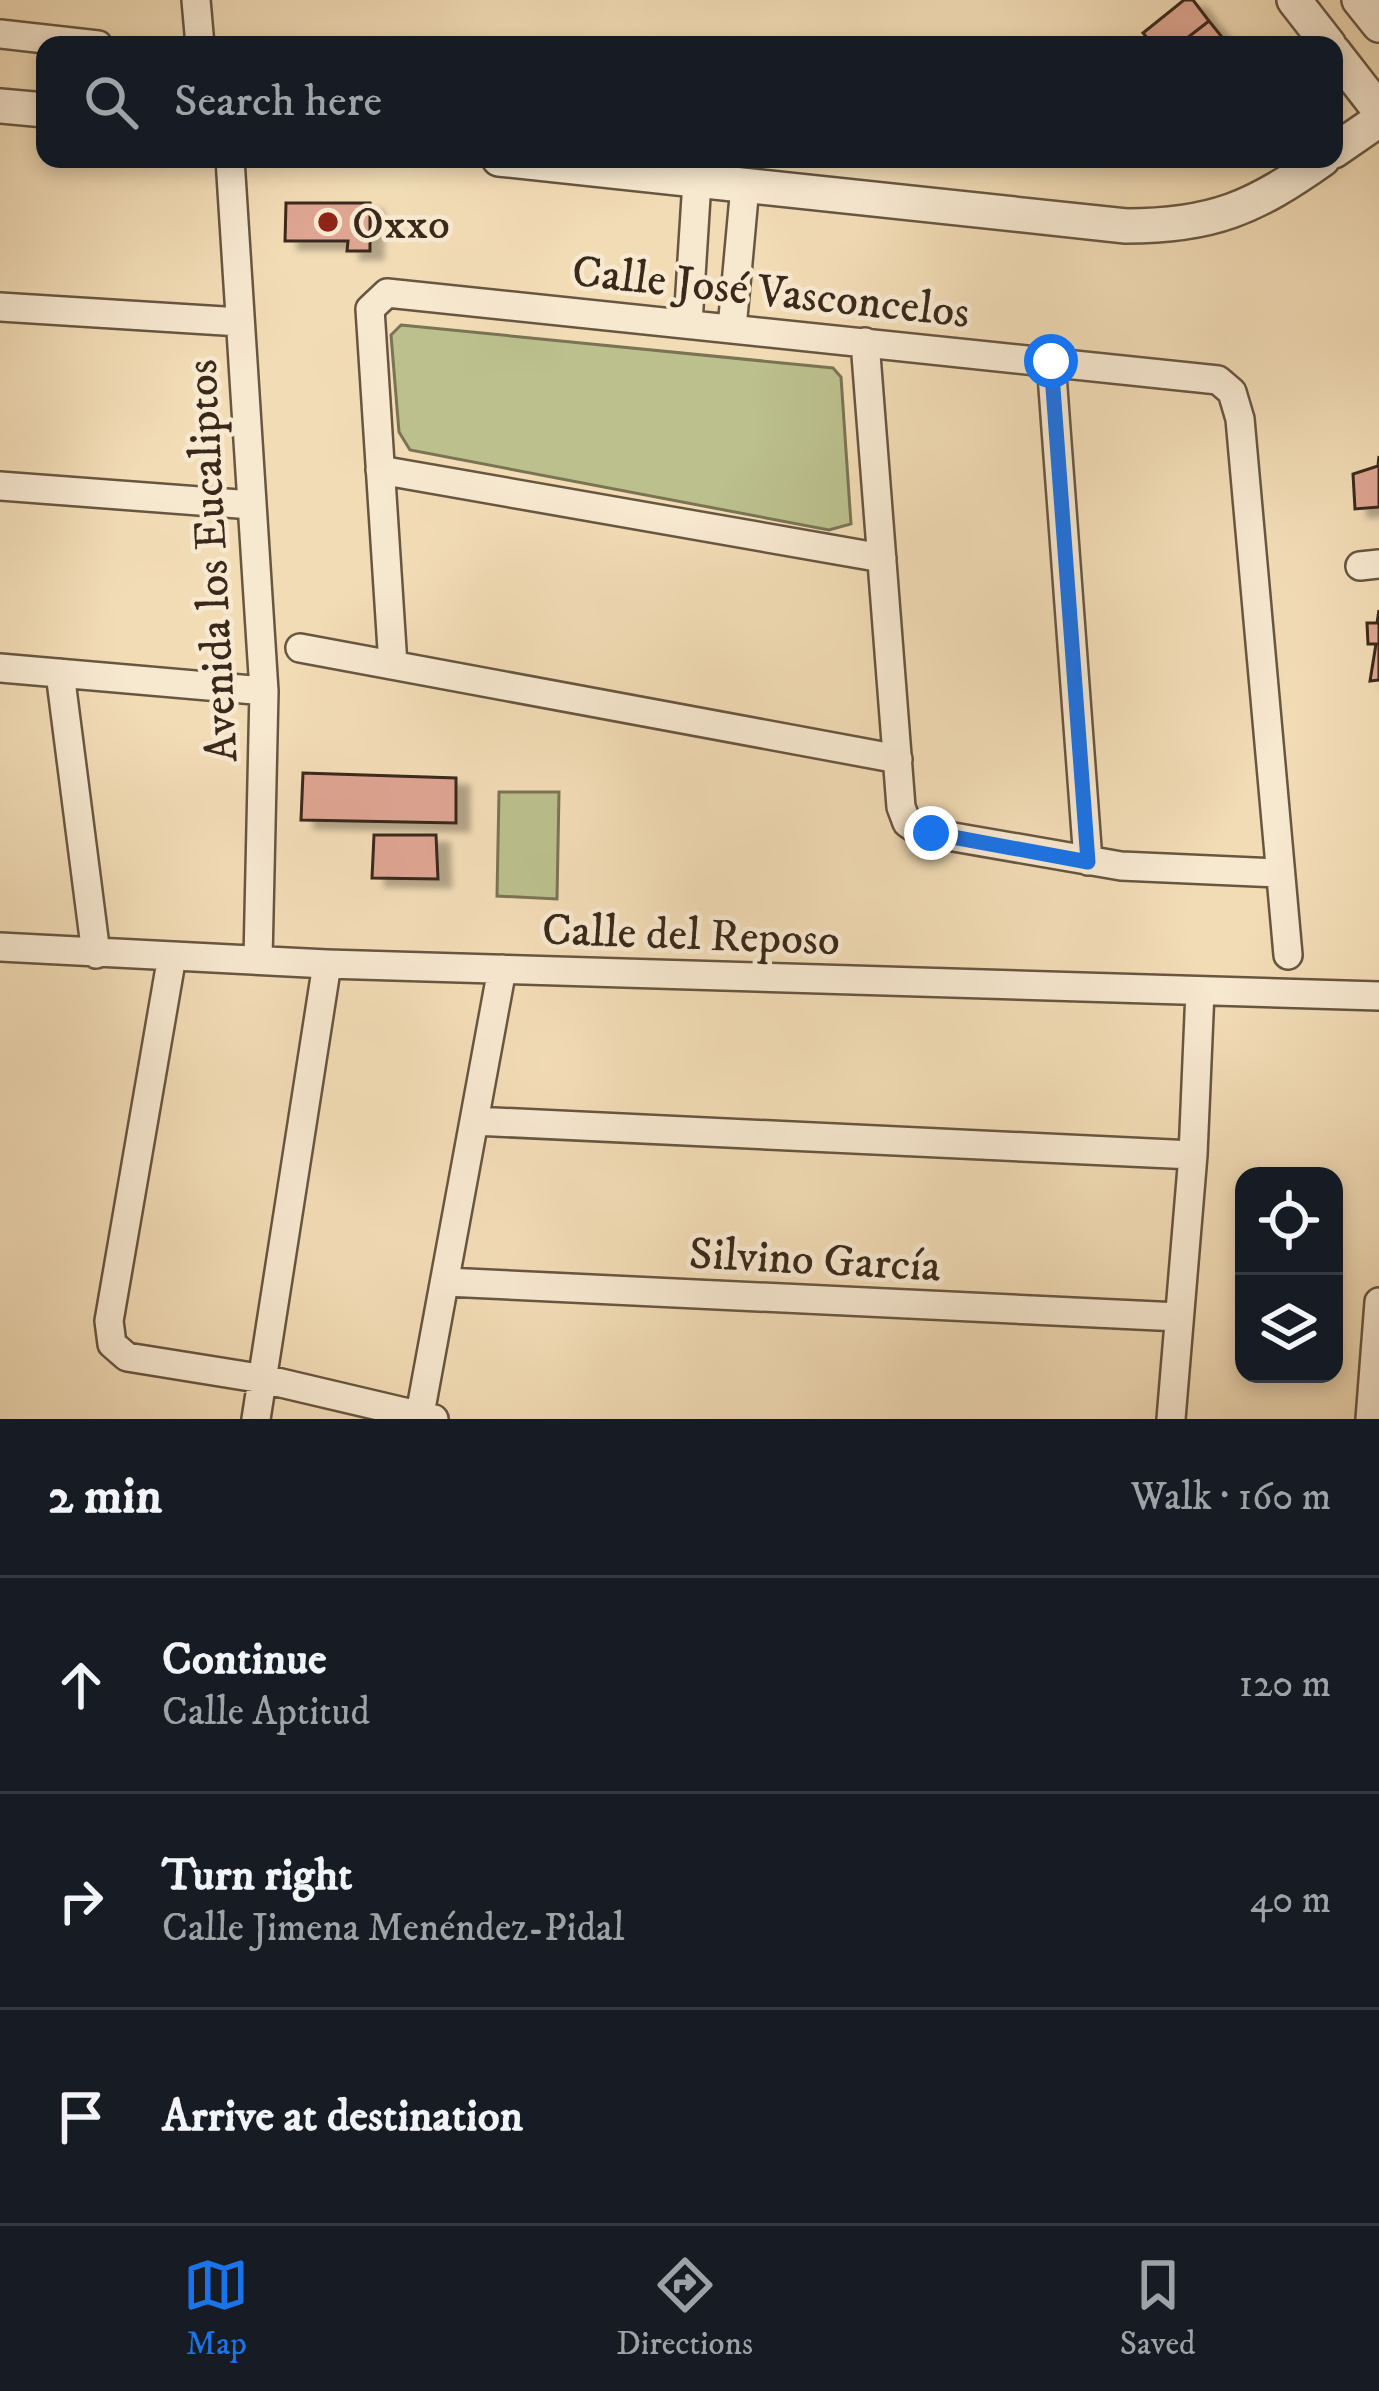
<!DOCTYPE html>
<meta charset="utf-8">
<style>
:root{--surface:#171b24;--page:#242831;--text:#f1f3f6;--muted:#9ea1a6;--line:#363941;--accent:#1a73e8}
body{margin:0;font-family:"IM FELL DW Pica",serif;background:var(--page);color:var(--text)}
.controls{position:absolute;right:36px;bottom:36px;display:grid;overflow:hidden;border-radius:24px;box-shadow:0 6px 18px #0003}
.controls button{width:108px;height:108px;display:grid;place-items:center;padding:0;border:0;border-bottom:3px solid var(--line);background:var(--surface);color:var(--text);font:60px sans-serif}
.stop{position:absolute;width:36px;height:36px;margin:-27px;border:9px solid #1a73e8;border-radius:50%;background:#fff}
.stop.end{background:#1a73e8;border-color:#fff;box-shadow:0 3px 12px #0008}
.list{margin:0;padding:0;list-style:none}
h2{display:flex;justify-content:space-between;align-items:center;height:156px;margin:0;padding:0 48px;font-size:51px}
h2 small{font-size:39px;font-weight:400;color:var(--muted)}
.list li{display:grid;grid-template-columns:78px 1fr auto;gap:36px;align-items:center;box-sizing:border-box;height:216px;padding:0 48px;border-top:3px solid var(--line)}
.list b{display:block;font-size:45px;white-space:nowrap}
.list p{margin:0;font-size:39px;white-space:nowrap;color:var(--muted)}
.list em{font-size:39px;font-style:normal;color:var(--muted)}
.icon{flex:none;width:66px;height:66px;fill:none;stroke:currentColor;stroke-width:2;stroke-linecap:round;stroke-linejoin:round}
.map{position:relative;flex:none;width:1379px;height:1419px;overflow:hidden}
.search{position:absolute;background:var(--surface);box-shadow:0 6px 18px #0003;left:36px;right:36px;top:36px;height:132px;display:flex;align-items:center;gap:30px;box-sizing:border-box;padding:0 42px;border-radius:24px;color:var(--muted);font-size:45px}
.sheet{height:804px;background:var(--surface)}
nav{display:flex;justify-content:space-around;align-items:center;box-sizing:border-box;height:168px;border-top:3px solid var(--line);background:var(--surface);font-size:33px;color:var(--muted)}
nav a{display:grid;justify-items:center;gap:6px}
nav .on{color:var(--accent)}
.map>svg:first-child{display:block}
.green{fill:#bbc08d;stroke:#7a7454;stroke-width:3}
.building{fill:#dea592;stroke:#3a291a;stroke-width:3;filter:url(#shadow)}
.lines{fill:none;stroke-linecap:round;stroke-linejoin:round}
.minor-casing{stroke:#685641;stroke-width:32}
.tertiary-casing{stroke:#685641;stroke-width:38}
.minor{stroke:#f7e8d0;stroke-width:27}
.tertiary{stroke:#f7e8d0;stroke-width:33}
.route{stroke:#1a73e8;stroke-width:15}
.poi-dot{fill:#8f2418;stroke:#f7e8d0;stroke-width:4.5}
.labels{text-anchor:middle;stroke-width:9;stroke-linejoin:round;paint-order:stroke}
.poi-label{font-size:45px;fill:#3a291a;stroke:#f7e8d0;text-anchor:start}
.street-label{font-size:45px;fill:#3a291a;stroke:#f7e8d0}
</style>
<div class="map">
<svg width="1379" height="1419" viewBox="0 0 1379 1419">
<defs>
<filter id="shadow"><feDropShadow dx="13" dy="8" stdDeviation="3" flood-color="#0004"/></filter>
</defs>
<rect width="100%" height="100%" fill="#f2dcb6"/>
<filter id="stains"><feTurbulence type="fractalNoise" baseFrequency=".00167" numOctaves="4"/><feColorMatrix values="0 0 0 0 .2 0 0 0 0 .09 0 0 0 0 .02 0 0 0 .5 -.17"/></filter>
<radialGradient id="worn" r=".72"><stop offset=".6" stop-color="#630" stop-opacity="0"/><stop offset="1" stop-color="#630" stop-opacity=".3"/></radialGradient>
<path class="green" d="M401,325L833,368L841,377L851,524L829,530L410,450L399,432L391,335Z
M499,792H559L557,899L497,896Z"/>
<path class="building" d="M1184,0H1193L1209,21L1178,45H1153L1143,33Z
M1209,21L1222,37L1220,45H1178Z
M286,203H370V251H347L348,241H285Z
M1379,456V507L1355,509L1353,474L1378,466Z
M1379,610V680L1370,681L1376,644H1368L1367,623H1377Z
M303,773L456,778V823L301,820Z
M374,835H436L438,879L372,878Z"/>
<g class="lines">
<defs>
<path id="minor" d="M196,0L200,45
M0,34L98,45
M230,159L264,691L258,959
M0,307L240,322
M688,323L697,181
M732,328L745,186
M865,342L901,807L907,823L919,831L1121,866L1280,873
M1051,361L1088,861
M380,470L882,558
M0,486L252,505
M1360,566L1379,564
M300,648L898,759
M393,665L370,309L387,293L1218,380L1232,392L1240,419L1288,955
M0,668L264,691
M60,673L96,954
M0,947L327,964L1379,996
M172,956L109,1321L112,1344L127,1357L264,1379L434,1419
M474,1121L1193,1155
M446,1282L1179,1317
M420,1414L502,969
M256,1419L327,964
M1171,1419L1193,1155L1200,991
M1370,1419L1379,1302"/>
<path id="tertiary" d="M1294,0L1329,45
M1359,0L1379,25
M1334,52L1379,110
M0,106L45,110
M1334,151L1379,120
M499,159L1126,226C1212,226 1254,208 1323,159"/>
</defs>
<use href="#minor" class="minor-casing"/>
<use href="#tertiary" class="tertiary-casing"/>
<use href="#minor" class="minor"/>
<use href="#tertiary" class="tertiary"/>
</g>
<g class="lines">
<path class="route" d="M931,833L1088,862L1051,361"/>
</g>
<circle class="poi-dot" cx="328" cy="222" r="12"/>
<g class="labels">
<g class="poi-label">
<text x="352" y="238">Oxxo</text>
</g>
<g class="street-label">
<text transform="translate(771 290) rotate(6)" y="16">Calle José Vasconcelos</text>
<text transform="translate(210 561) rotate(-93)" y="16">Avenida los Eucaliptos</text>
<text transform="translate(691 933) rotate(2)" y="16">Calle del Reposo</text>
<text transform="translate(815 1258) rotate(3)" y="16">Silvino García</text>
</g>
</g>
<rect width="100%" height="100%" filter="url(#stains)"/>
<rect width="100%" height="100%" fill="url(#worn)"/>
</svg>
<div class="controls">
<button><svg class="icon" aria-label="locate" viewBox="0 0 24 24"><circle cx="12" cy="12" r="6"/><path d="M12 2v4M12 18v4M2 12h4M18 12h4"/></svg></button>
<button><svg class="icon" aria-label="layers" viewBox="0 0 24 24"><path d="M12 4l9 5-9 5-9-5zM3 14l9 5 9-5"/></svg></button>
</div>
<div class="stop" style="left:1051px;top:361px"></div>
<div class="stop end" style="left:931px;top:833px"></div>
<div class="search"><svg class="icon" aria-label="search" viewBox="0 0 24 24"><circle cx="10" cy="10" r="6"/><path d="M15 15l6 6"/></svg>Search here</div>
</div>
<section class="sheet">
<h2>2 min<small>Walk · 160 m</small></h2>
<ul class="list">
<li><svg class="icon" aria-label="ahead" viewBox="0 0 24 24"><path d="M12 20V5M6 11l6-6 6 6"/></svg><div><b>Continue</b><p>Calle Aptitud</p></div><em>120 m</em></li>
<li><svg class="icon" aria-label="right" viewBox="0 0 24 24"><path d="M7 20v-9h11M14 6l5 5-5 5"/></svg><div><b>Turn right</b><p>Calle Jimena Menéndez-Pidal</p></div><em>40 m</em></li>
<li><svg class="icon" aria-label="arrive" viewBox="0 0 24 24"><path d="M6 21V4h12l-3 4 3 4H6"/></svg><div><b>Arrive at destination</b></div></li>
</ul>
</section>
<nav>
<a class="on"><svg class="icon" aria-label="map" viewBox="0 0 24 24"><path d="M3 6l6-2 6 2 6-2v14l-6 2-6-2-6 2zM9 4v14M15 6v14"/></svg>Map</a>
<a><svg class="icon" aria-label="directions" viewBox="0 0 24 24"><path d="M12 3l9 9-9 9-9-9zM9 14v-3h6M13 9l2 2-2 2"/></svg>Directions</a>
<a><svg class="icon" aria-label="saved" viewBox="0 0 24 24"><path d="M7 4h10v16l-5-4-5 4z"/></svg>Saved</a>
</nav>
